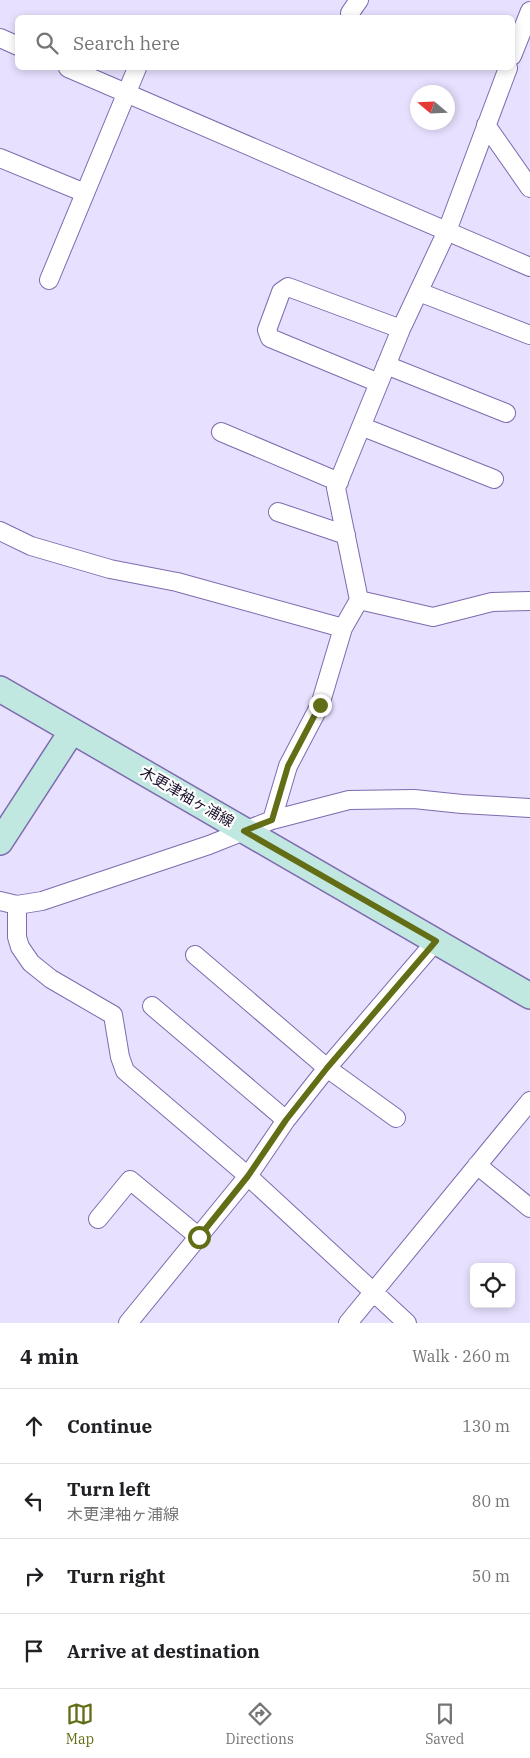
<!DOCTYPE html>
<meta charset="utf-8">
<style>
:root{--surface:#fff;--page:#f6f6f6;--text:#202124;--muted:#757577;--line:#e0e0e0;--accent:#636d15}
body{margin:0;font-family:"IBM Plex Serif","Noto Sans JP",serif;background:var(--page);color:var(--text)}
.controls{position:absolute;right:15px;bottom:15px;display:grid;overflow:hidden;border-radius:8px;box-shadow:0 2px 8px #0003}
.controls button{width:45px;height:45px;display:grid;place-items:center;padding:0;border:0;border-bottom:1px solid var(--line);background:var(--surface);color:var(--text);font:25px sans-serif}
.compass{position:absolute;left:410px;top:85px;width:45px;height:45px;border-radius:50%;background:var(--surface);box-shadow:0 2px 8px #0003;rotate:289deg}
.stop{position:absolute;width:15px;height:15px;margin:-11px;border:4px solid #636d15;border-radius:50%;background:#fff}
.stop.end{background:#636d15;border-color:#fff;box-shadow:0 1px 5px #0008}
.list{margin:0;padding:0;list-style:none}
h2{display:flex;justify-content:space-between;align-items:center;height:65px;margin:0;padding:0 20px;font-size:21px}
h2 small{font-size:16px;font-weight:400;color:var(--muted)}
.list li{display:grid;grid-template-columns:32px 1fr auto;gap:15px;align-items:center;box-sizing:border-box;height:75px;padding:0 20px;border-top:1px solid var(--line)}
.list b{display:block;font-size:19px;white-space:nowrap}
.list p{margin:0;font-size:16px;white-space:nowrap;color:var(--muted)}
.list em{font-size:16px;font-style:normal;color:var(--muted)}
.icon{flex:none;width:28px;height:28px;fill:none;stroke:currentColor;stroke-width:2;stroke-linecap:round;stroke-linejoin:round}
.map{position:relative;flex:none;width:530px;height:1323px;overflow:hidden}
.search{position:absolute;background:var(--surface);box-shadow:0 2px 8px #0003;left:15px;right:15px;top:15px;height:55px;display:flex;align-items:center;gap:12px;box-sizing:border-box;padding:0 18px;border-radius:8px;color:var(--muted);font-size:19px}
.sheet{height:365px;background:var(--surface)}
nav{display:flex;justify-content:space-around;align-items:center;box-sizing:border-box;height:70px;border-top:1px solid var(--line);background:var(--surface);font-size:14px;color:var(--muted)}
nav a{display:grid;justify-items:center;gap:2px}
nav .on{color:var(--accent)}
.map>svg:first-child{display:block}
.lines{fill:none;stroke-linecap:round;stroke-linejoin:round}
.street-casing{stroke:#7e6baf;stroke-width:20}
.secondary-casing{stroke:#7e6baf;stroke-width:28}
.street{stroke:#fff;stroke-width:18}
.secondary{stroke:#c0e8e0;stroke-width:25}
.route{stroke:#636d15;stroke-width:6}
.labels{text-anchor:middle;stroke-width:4.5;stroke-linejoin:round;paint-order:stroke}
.street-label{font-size:15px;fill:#1b122d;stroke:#fff}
</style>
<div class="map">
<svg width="530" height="1323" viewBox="0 0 530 1323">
<rect width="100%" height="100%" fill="#e7e0fe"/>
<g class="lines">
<defs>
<path id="street" d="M350,13L359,0
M0,38L18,46
M512,56L530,11
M68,68L530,267
M486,125L530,188
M0,158L85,193
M49,280L137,68
M419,292L530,335
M386,365L506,413
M379,383L270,338L267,330L281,292L288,287L401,329
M363,427L494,479
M221,432L339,482
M278,512L346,535
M0,531L31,546L110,569L177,582L343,628
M359,600L433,617L492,602L530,601
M272,820L288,766L320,705L343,628L359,600L336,488L401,329L447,231L508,68
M0,901L17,905L42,901L209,845L272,820L349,800L414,799L462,804L530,808
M17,905V937L20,947L31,963L51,979L113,1015L120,1057L125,1071L248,1176L407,1323
M195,955L327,1068L396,1118
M152,1006L286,1120
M477,1165L530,1208
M98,1219L130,1180L199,1237
M128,1323L248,1176L286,1120L327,1068L436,941
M348,1323L530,1101"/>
<path id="secondary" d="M0,689L530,996
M0,842L72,731"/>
</defs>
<use href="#street" class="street-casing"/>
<use href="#secondary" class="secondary-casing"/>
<use href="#street" class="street"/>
<use href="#secondary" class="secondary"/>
</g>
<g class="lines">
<path class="route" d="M199,1237L248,1176L286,1120L327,1068L436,941L244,831L272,820L288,766L320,705"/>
</g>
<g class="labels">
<g class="street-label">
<text transform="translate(187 797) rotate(30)" y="5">木更津袖ヶ浦線</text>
</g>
</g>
</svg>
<div class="controls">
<button><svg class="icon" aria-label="locate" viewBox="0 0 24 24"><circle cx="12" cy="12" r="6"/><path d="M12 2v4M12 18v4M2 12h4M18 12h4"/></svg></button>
</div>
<svg class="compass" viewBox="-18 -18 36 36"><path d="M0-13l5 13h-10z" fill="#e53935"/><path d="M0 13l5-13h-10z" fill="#757577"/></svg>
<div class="stop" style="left:199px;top:1237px"></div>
<div class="stop end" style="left:320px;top:705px"></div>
<div class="search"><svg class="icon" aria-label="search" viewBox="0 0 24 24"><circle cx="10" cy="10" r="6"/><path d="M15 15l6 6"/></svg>Search here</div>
</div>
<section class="sheet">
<h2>4 min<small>Walk · 260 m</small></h2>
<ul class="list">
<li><svg class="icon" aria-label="ahead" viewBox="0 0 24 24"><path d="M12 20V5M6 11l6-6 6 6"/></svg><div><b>Continue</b></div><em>130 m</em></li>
<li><svg class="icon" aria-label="left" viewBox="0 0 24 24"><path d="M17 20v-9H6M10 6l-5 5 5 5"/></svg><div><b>Turn left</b><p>木更津袖ヶ浦線</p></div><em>80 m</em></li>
<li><svg class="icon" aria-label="right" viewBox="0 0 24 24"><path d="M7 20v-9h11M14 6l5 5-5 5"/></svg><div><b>Turn right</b></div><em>50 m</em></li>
<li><svg class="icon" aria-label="arrive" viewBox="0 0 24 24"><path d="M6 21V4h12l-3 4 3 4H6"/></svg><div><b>Arrive at destination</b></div></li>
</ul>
</section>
<nav>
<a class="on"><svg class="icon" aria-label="map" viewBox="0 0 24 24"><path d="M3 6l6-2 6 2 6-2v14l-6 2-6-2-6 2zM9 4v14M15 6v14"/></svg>Map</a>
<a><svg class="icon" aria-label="directions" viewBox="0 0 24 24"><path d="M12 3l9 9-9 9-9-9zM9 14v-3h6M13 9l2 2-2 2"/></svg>Directions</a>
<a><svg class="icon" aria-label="saved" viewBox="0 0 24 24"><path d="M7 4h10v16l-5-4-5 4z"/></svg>Saved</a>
</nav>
